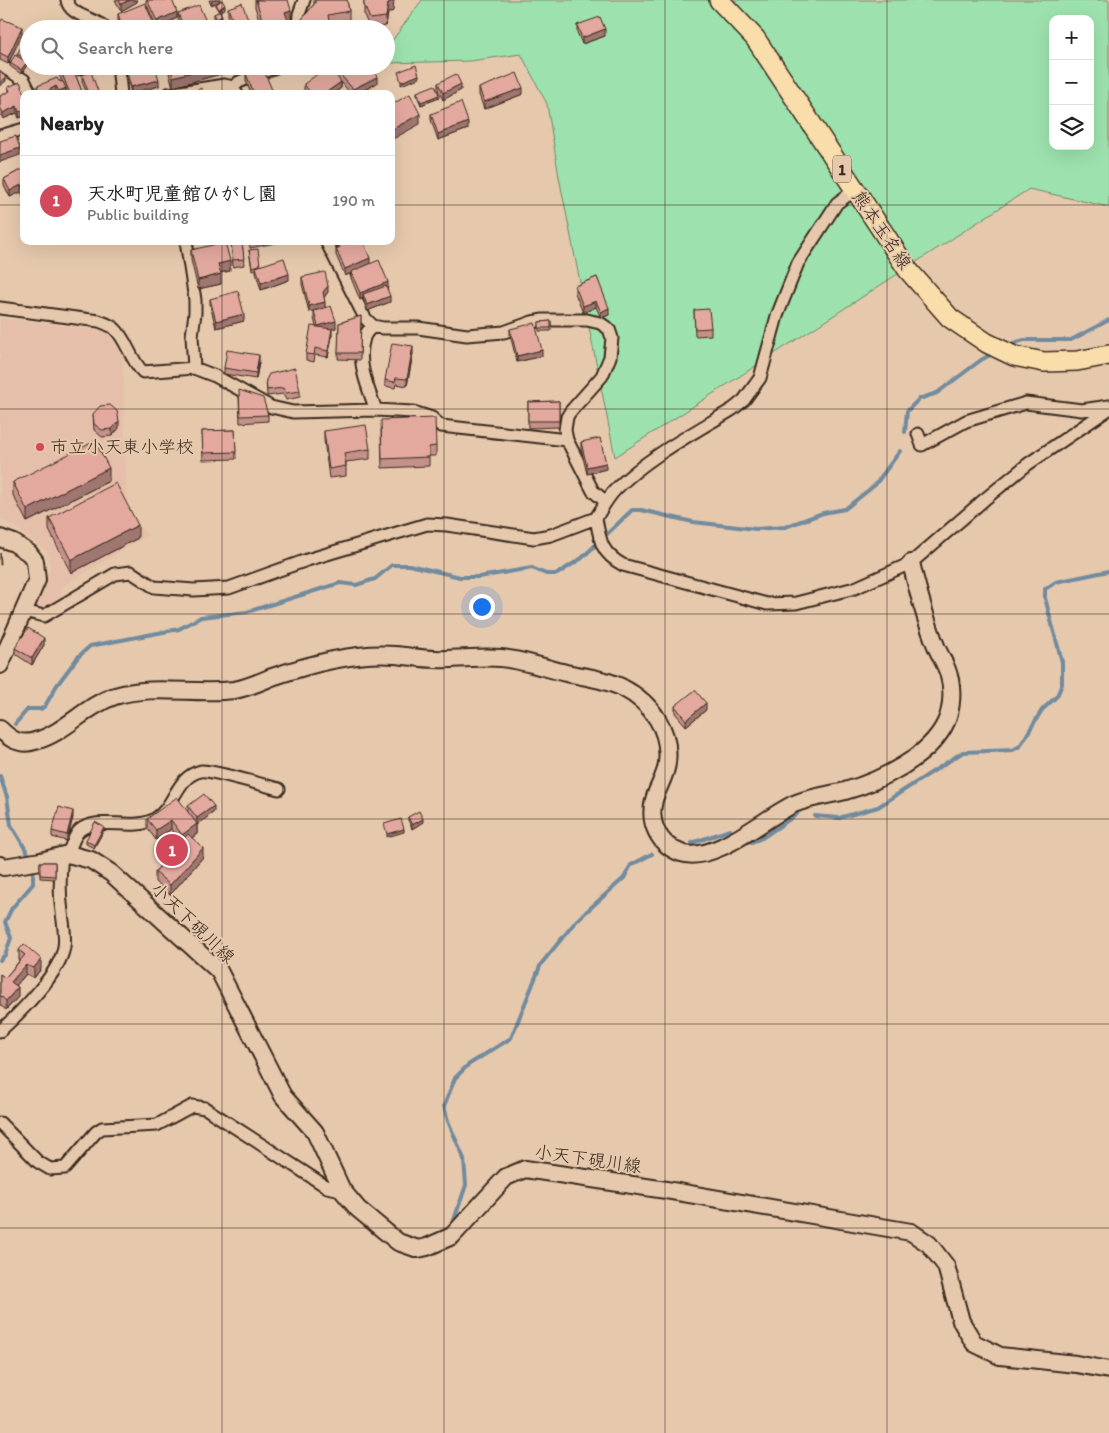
<!DOCTYPE html>
<meta charset="utf-8">
<style>
:root{--surface:#fff;--page:#f6f6f6;--text:#202124;--muted:#757577;--line:#e0e0e0;--accent:#d1495b}
body{margin:0;font-family:Itim,"Klee One",sans-serif;background:var(--page);color:var(--text)}
.controls{position:absolute;right:15px;top:15px;display:grid;overflow:hidden;border-radius:10px;box-shadow:0 5px 20px #0002}
.controls button{width:45px;height:45px;display:grid;place-items:center;padding:0;border:0;border-bottom:1px solid var(--line);background:var(--surface);color:var(--text);font:25px sans-serif}
.you{position:absolute;left:481px;top:606px;width:18px;height:18px;margin:-12px;border:4px solid #fff;border-radius:50%;background:#1a73e8;box-shadow:0 0 0 8px #1a73e833}
.badge{display:grid;place-items:center;width:32px;height:32px;border-radius:50%;background:var(--accent);color:#fff;font-size:16px;font-weight:700}
.pin{position:absolute;translate:-50% -50%;border:2px solid #fff;box-shadow:0 1px 5px #0006}
.list{margin:0;padding:0;list-style:none}
h2{display:flex;justify-content:space-between;align-items:center;height:65px;margin:0;padding:0 20px;font-size:21px}
h2 small{font-size:16px;font-weight:400;color:var(--muted)}
.list li{display:grid;grid-template-columns:32px 1fr auto;gap:15px;align-items:center;box-sizing:border-box;height:90px;padding:0 20px;border-top:1px solid var(--line)}
.list b{display:block;font-size:19px;white-space:nowrap}
.list p{margin:0;font-size:16px;white-space:nowrap;color:var(--muted)}
.list em{font-size:16px;font-style:normal;color:var(--muted)}
.icon{flex:none;width:28px;height:28px;fill:none;stroke:currentColor;stroke-width:2;stroke-linecap:round;stroke-linejoin:round}
.map{position:relative;flex:none;width:1109px;height:1433px;overflow:hidden}
.search{position:absolute;background:var(--surface);box-shadow:0 5px 20px #0002;left:20px;top:20px;width:375px;height:55px;display:flex;align-items:center;gap:12px;box-sizing:border-box;padding:0 18px;border-radius:28px;color:var(--muted);font-size:19px}
.panel{position:absolute;background:var(--surface);box-shadow:0 5px 20px #0002;left:20px;top:90px;width:375px;height:155px;border-radius:10px}
.map>svg:first-child{display:block}
.built{fill:#e5bfa9}
.green{fill:#9de2ae;stroke:#6c8666;fill-rule:evenodd}
.lines{fill:none;stroke-linecap:round;stroke-linejoin:round}
.stream{stroke:#718b9e;stroke-width:4}
.street-casing{stroke:#3b2a1e;stroke-width:15}
.secondary-casing{stroke:#3b2a1e;stroke-width:20}
.primary-casing{stroke:#3b2a1e;stroke-width:22}
.street{stroke:#e6c9ad;stroke-width:11}
.secondary{stroke:#e6c9ad;stroke-width:16}
.primary{stroke:#f9deab;stroke-width:19}
.wall{fill:#c39189;stroke:#3b2a1e}
.shaded-wall{fill:#9f766f;stroke:#3b2a1e}
.building{fill:#e3a99f;stroke:#3b2a1e}
.grid{fill:none;stroke:#3b2a1e;stroke-width:1;stroke-opacity:0.55}
.poi-dot{fill:#d1495b;stroke:#e6c9ad;stroke-width:2}
.labels{text-anchor:middle;stroke-width:4;stroke-linejoin:round;paint-order:stroke}
.shield{fill:#e6c9ad;stroke:#6e5a49;stroke-width:1}
.shield-label{font-size:16px;font-weight:bold;fill:#3b2a1e}
.street-label{font-size:18px;fill:#3b2a1e;stroke:#e6c9ad}
.poi-label{font-size:18px;fill:#3b2a1e;stroke:#e6c9ad;text-anchor:start}
</style>
<div class="map">
<svg width="1109" height="1433" viewBox="0 0 1109 1433">
<rect width="100%" height="100%" fill="#e6c9ad"/>
<filter id="ink" filterUnits="userSpaceOnUse"><feTurbulence type="fractalNoise" baseFrequency=".02" numOctaves="2"/><feDisplacementMap in="SourceGraphic" scale="10" xChannelSelector="R" yChannelSelector="G"/><feConvolveMatrix kernelMatrix="1 2 1 2 8 2 1 2 1" color-interpolation-filters="sRGB"/></filter>
<g filter="url(#ink)">
<path class="built" d="M0,318L107,331L123,357L127,511L148,535L62,587L61,596L49,606L36,608L33,604L50,568L47,551L0,517Z"/>
<path class="green" d="M422,0H1109V207L1029,189L615,457L559,177L547,104L521,54L470,61L386,63V49ZM1053,19H1090V146H1053Z"/>
<g class="lines">
<path class="stream" d="M1007,345L1024,340H1071L1109,320
M905,432L907,411L919,399L937,393L981,360L995,352
M15,724L28,709H41L45,706L57,685L78,657L90,646L179,629L201,617L247,612L340,583L356,585L375,579L392,565H409L460,577H479L532,568L546,574H557L582,558L632,510H641L693,522L756,529L785,527L823,513L845,509L875,485L900,451
M0,776L7,797L11,825L29,855
M815,816L839,818L878,807L963,752L1013,750L1020,746L1042,710L1057,696L1062,684V662L1045,598V589L1056,582L1109,571
M747,839L752,842L762,838L797,814
M692,843L730,830
M0,960L5,955L11,938L5,922L12,908L33,884V869
M454,1220L466,1185L464,1159L448,1121L444,1106L455,1078L468,1065L511,1038L541,964L577,920L624,878L631,865L652,854"/>
<defs>
<path id="street" d="M67,0C69,16 96,18 107,29
M298,29L299,14L304,0
M0,65L24,80L31,94
M118,66L121,94
M232,88L239,82L278,66
M168,94L224,85L229,86L237,94
M0,136L24,129
M855,190L837,203L798,263L777,316L760,378L744,400L733,409C694,433 649,456 616,489C608,497 602,508 596,518C600,541 601,553 623,565L767,604L796,603L855,588L911,563L985,499L1028,464L1109,409
M186,241L195,300V313L192,336L194,368
M326,241L365,318L373,326L383,328H418L467,335L504,332L532,322L543,320H587L600,323L609,329L612,338L610,357L602,376L570,412L567,417L565,430L567,440L593,491L606,502
M0,308L99,321C104,323 110,325 114,328C127,339 130,360 143,372L194,368L215,376L271,407L293,412L376,410L413,412L432,418L441,426L567,440
M373,326C370,329 365,333 364,338C356,362 368,388 376,410
M918,434L922,445L966,421L1026,403L1082,410L1109,406
M24,611L44,616L115,574L131,572L154,587L194,590L229,588L307,560L427,524L447,525L534,538L551,535L596,518
M68,854C71,847 74,835 80,830C99,815 133,832 155,819C176,806 175,777 201,771C208,769 267,786 279,789
M0,1031C20,1013 60,973 64,947C66,935 63,924 62,912C59,893 60,874 62,855
M0,1123L38,1162L50,1169L65,1168L96,1132L102,1128L157,1125L192,1106L205,1108L327,1187L342,1190"/>
<path id="secondary" d="M0,538L14,543L29,553L35,561L37,580L0,665
M0,729C10,739 20,746 35,741C65,733 85,706 115,696C153,684 195,695 234,690C247,688 260,682 272,677C311,664 354,652 395,655C409,656 422,659 435,659C457,660 479,656 501,658C523,660 545,668 566,673C585,677 606,679 623,688C652,703 671,731 667,763C666,776 657,788 654,800C648,823 659,845 681,853C714,864 764,818 794,804C813,796 826,796 845,791C880,781 930,757 946,722C952,709 953,689 949,676C947,666 940,656 936,646C925,619 918,591 911,563
M0,865L4,867L41,861L68,854L91,860L111,873L219,971L283,1096L315,1132L342,1190L358,1209L398,1242L418,1249L427,1247L452,1236L506,1177L525,1169L666,1190L911,1232L929,1244L946,1266L961,1321L974,1343L1000,1356L1076,1364L1109,1370"/>
<path id="primary" d="M719,0L755,38L908,270L950,318L987,343L1014,356L1044,362L1077,361L1109,355"/>
</defs>
<use href="#street" class="street-casing"/>
<use href="#secondary" class="secondary-casing"/>
<use href="#primary" class="primary-casing"/>
<use href="#street" class="street"/>
<use href="#secondary" class="secondary"/>
<use href="#primary" class="primary"/>
</g>
<path class="wall" d="M115,0H137V2L121,11Z
M146,0H172L177,18L157,28L146,3Z
M209,0H221L225,8L220,11L222,19L217,22L214,18V14L219,12L216,7V4L220,1L211,5Z
M255,0H288L291,20L288,21L291,29H262L255,7Z
M314,0H347L349,11V21L329,24V29H299V23L314,4Z
M364,0L393,11L388,13L386,26L370,29L364,15Z
M228,8L250,29H233L228,15Z
M178,13L209,29H182L178,19Z
M118,14L153,29H121L118,21Z
M0,23L22,34L8,64L0,60Z
M577,25L605,36L582,44L577,32Z
M29,47L27,65L21,74L10,66V63L17,56V54Z
M56,66H72L83,94H67L66,90V94H57L56,92L53,94H38L37,86L59,81L62,82Z
M73,66H93V69L78,76Z
M125,66H155L159,86L131,93L125,71Z
M167,66H221V74L173,87Z
M337,71L377,83L357,94H351L341,82V88L333,94H307L304,91V84L337,76Z
M246,74L272,94H251L246,81Z
M82,75L99,94H87L82,82Z
M438,83L461,90L443,100L438,90Z
M8,87L24,94V116L19,118L17,113L3,119L0,113V96L8,92Z
M479,88L523,94L484,109L479,95Z
M417,92L439,98L421,105L417,96Z
M431,114L468,129L438,140L431,120Z
M24,168V198L21,192L10,197L4,185V179Z
M231,241H242L244,265L233,267Z
M249,241H280V242L250,248Z
M338,244L370,264L388,288H387L390,302L367,311L363,298L360,300L351,278V273L345,276L336,255V249L338,248Z
M191,250L230,271L220,273L221,284L198,289L191,260Z
M249,250L260,265L289,280L261,290L256,273V269L252,270Z
M302,277L328,292L324,297L325,308L336,328L331,329L332,336L328,357L315,355L314,362L306,360V354L316,327L314,318V311L318,310L309,312L302,284Z
M597,277L609,315L601,318L596,307L583,313L575,293V286Z
M210,299L244,321L216,328L210,305Z
M694,310L711,328V335L695,336Z
M361,316L360,360L338,359L339,323Z
M551,321V331H539V322Z
M510,329L542,356L517,362L510,335Z
M413,353L407,386L396,384L395,388L385,386V380Z
M259,362L256,379L224,374V368Z
M266,380L300,391V397L286,400L283,394L267,396Z
M239,397L268,415V421L240,423Z
M559,401V427L528,428V402Z
M93,414L119,428L112,436L102,437L94,430Z
M235,430L236,459L203,460L202,431Z
M381,430L436,446V456H429V466L382,468Z
M324,431L370,449V459L346,462V476L329,478L324,440Z
M581,442L606,469L587,474L581,449Z
M109,481L27,522L13,495V482Z
M49,518L138,538L71,573L49,530Z
M44,645L32,665L15,654V648Z
M675,706L706,710L686,726L675,713Z
M188,806L214,812L197,825V834L192,838L203,857L170,895L155,882V872L180,843L171,829L156,840L147,828V819L188,811Z
M73,817L67,841L52,837V831Z
M408,817L423,822L412,829L408,820Z
M104,830L94,848L86,844V840Z
M40,862H55V879L40,878Z
M19,950L41,969L34,978L26,974L16,986L18,997L6,1010L0,1005V974L5,978L20,960H19Z"/>
<path class="shaded-wall" d="M130,0H137V2L121,11V4Z
M215,0H221V1L211,5V2Z
M394,0L393,11L388,13L386,26V17L388,3Z
M225,5V8L219,12V9Z
M291,10V20L285,22V12Z
M177,12V18L157,28V21Z
M222,16V19L217,22V19Z
M329,21V29H323V24Z
M153,22V29H137Z
M250,24V29H237Z
M22,27V34L8,64V57Z
M605,29V36L582,44V38Z
M27,62V65L21,74V70Z
M85,66H93V69L78,76V70Z
M97,66H106L97,70Z
M214,66H221V74L173,87V77Z
M419,75V78L401,85V82Z
M377,77V83L357,94H353V89Z
M6,78V81L0,86V82Z
M159,80V86L131,93V87Z
M341,82V88L333,94H324Z
M461,84V90L443,100V93Z
M56,86V92L53,94H49V90Z
M66,88V94H59V91Z
M523,88V94L484,109V102Z
M272,90V94H261Z
M439,95V98L421,105V102Z
M17,106V113L3,119V113Z
M24,110V116L19,118V112Z
M420,114V124L391,140V130Z
M468,122V129L438,140V134Z
M20,148V155L0,162V155Z
M21,185V192L10,197V191Z
M370,258V265L345,276V269Z
M230,261V271L218,273V264Z
M221,274V284L198,289V280Z
M289,274V280L261,290V283Z
M388,282V288L365,298L363,294V298L360,300V293Z
M328,286V292L323,299V292Z
M390,296V302L367,311V305Z
M596,301V307L583,313V306Z
M325,302V308L309,312V306Z
M609,308V315L601,318V312Z
M244,314V321L216,328V321Z
M336,321V328L318,333V326Z
M332,329V336L328,357V351Z
M413,346V353L407,386V379Z
M542,350V356L517,362V356Z
M259,355V362L256,379V373Z
M119,421V428L112,436V429Z
M606,463V469L587,474V467Z
M109,468V481L27,522V510Z
M138,525V538L71,573V560Z
M44,638V645L32,665V658Z
M706,703V710L686,726V720Z
M214,806V812L197,825V818Z
M73,811V817L67,841V835Z
M423,819V822L412,829V825Z
M171,820V829L156,840V830Z
M197,824V834L182,845V835Z
M104,827V830L94,848V845Z
M404,829V832L387,837V834Z
M203,848V857L170,895V885Z
M41,959V969L34,978V968Z
M26,965V974L11,991V982Z
M18,987V997L6,1010V1001Z"/>
<path class="building" d="M119,0H130L121,4Z
M147,0H172L177,12L157,21Z
M222,0L225,5L219,9L216,4Z
M256,0H288L291,10L285,12L291,29H265Z
M315,0H347L349,11L328,15L329,21L323,24L326,29H303L299,23L315,3Z
M364,0H393V1L388,3L386,17L370,19L364,5Z
M145,3L153,22L137,29H123L118,14Z
M242,3L250,24L236,29L228,8Z
M199,5L209,29H184L178,13Z
M220,11L222,16L217,19L214,14Z
M600,17L605,29L582,38L577,25Z
M2,19L22,27L8,57L0,53V23Z
M23,44L29,47V56L27,59L17,54Z
M15,55L27,62L21,70L10,63Z
M416,65L419,75L401,82L398,72Z
M59,66H72L83,94H70Z
M77,66H85L78,70Z
M125,66H155L159,80L131,87Z
M170,66H214L173,77Z
M328,66H329L341,82L324,94H311L304,84Z
M347,66H372L377,77L353,89L337,71Z
M263,68L272,90L261,94H254L246,74Z
M0,70L6,78L0,82Z
M91,72L99,94H89L82,75Z
M517,73L523,88L484,102L479,88Z
M456,74L461,84L443,93L438,83Z
M57,78L59,81L63,82L66,88L59,91L56,86L49,90L51,94H41L37,86Z
M20,82L25,94H24V110L19,112L17,106L3,113L0,107V96L10,91L8,87Z
M435,85L439,95L421,102L417,92Z
M201,88L204,94H192V93Z
M410,94L420,114L391,130V105Z
M461,102L468,122L438,134L431,114Z
M16,136L20,148L0,155V141Z
M24,168V191L21,185L10,191L4,179Z
M231,241H242L244,259L233,260Z
M345,241H363L370,258L345,269L336,249L340,247L338,244Z
M225,242L230,261L218,264L221,274L198,280L191,250Z
M258,249L260,265L252,267L249,250Z
M284,258L289,274L261,283L256,267Z
M379,260L388,282L360,293L351,272Z
M325,272L328,286L323,292L325,302L309,306L302,277Z
M597,277L609,308L601,312L596,301L583,306L575,286Z
M386,286L390,296L367,305L363,294Z
M238,291L244,314L216,321L210,299Z
M331,306L336,321L318,326L314,311Z
M709,309L711,328L695,329L694,310Z
M361,316L360,353H338L339,323Z
M551,321V328H539V322Z
M535,323L542,350L517,356L510,329Z
M311,326L332,329L328,351L315,348L314,355L306,354Z
M392,343L413,346L407,379L396,378L395,382L385,380Z
M227,350L259,355L256,373L224,368Z
M295,368L300,391L286,393L283,388L267,390L266,380L269,374Z
M239,390L263,398L268,415L240,416Z
M559,401V421H528V402Z
M110,405L117,411L119,421L112,429L102,430L94,424L93,414L100,406Z
M435,418L436,446L429,447V457L382,459L381,420Z
M366,425L370,449L344,453L346,466L329,469L324,431Z
M235,430L236,452L203,453L202,431Z
M600,438L606,463L587,467L581,442Z
M95,441L109,468L27,510L13,482Z
M116,483L138,525L71,560L49,518Z
M0,553L1,565H0Z
M28,628L44,638L32,658L15,648Z
M695,690L706,703L686,720L675,706Z
M204,794L214,806L197,818L188,806Z
M177,797L197,824L182,835L171,820L156,830L147,819Z
M59,807L73,811L67,835L52,831Z
M419,811L423,819L412,825L408,817Z
M401,819L404,829L387,834L384,824Z
M95,822L104,827L94,845L86,840Z
M188,834L203,848L170,885L155,872Z
M40,862H55V876L40,875Z
M24,944L41,959L34,968L26,965L11,982L18,987L6,1001L0,995V974L5,978L25,955L19,950Z"/>
</g>
<path class="grid" d="M222,0V29M444,0V1433M665,0V1433M887,0V1433M222,66V94M0,205H24M391,205H1109M222,241V1433M0,409H1109M0,614H1109M0,819H1109M0,1024H1109M0,1228H1109"/>
<circle class="poi-dot" cx="40" cy="447" r="5"/>
<g class="labels">
<rect class="shield" x="833" y="155.5" width="18" height="27" rx="4"/>
<g class="shield-label">
<text x="842" y="175">1</text>
</g>
<g class="street-label">
<text transform="translate(882 230) rotate(56)" y="6">熊本玉名線</text>
<text transform="translate(193 923) rotate(44)" y="6">小天下硯川線</text>
<text transform="translate(588 1159) rotate(8)" y="6">小天下硯川線</text>
</g>
<g class="poi-label">
<text x="50" y="453">市立小天東小学校</text>
</g>
</g>
</svg>
<div class="controls">
<button>+</button>
<button>−</button>
<button><svg class="icon" aria-label="layers" viewBox="0 0 24 24"><path d="M12 4l9 5-9 5-9-5zM3 14l9 5 9-5"/></svg></button>
</div>
<div class="you"></div>
<div class="pin badge" style="left:172px;top:850px">1</div>
<div class="search"><svg class="icon" aria-label="search" viewBox="0 0 24 24"><circle cx="10" cy="10" r="6"/><path d="M15 15l6 6"/></svg>Search here</div>
<section class="panel">
<h2>Nearby<small></small></h2>
<ul class="list">
<li><span class="badge">1</span><div><b>天水町児童館ひがし園</b><p>Public building</p></div><em>190 m</em></li>
</ul>
</section>
</div>
